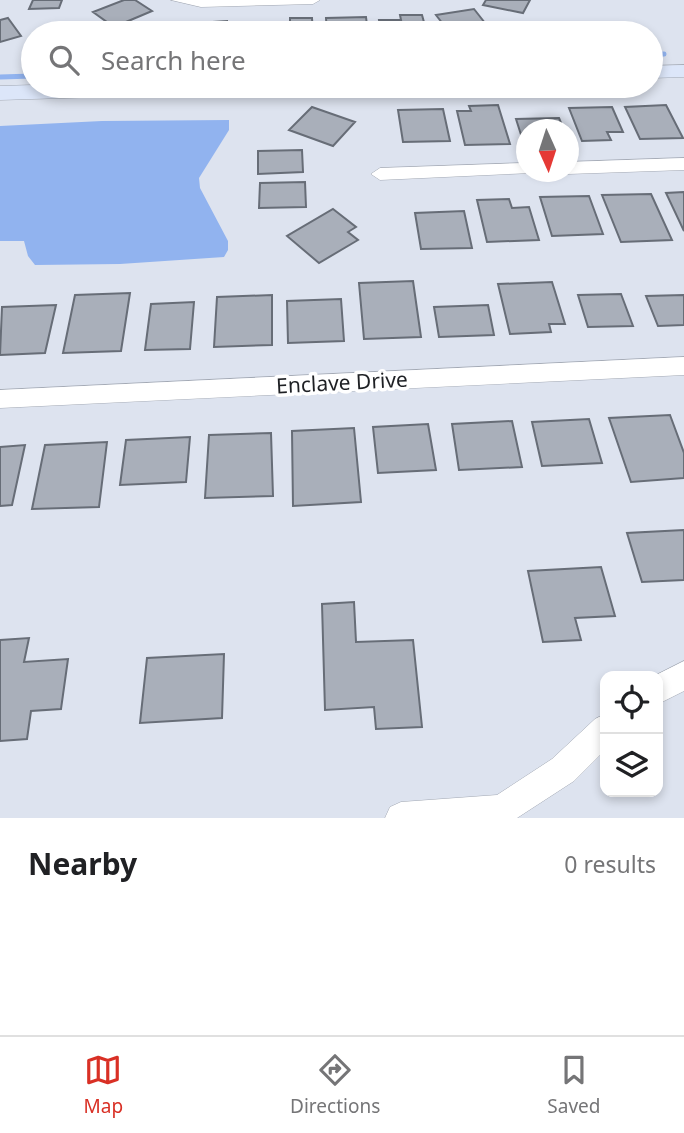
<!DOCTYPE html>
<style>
:root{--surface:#fff;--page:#f6f6f6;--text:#202124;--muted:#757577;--line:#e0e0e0;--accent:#d93025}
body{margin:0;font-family:"Noto Sans",sans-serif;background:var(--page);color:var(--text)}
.controls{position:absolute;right:21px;bottom:21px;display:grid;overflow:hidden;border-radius:14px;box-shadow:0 4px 10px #0003}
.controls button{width:63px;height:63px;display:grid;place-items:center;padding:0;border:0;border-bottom:2px solid var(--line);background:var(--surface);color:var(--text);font:35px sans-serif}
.compass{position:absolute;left:516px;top:119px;width:63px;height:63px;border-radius:50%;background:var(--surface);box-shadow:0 4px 10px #0003;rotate:177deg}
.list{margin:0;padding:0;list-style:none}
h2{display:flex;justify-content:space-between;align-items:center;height:91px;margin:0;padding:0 28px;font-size:30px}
h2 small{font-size:23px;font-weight:400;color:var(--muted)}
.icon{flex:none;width:38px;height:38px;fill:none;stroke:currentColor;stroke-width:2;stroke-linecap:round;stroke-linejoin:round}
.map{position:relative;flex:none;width:684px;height:818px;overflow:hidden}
.search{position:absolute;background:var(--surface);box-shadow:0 4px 10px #0003;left:21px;right:21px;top:21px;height:77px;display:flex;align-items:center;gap:18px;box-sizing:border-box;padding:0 24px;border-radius:38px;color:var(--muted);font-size:26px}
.sheet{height:217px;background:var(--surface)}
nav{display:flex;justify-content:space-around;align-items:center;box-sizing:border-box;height:98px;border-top:2px solid var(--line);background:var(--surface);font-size:19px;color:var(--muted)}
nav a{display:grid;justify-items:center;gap:4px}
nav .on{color:var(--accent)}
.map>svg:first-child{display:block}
.water{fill:#91b3ef}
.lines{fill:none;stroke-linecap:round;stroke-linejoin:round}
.stream{stroke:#91b3ef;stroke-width:5}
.building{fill:#a9afba;stroke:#676d77;stroke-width:2}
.street-casing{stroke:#a2a8b3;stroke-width:1}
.secondary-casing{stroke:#a2a8b3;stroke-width:1}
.street{fill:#fff;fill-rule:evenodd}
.secondary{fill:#dce6f9;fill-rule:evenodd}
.labels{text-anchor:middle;stroke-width:7;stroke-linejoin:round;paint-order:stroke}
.street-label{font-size:21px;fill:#1e2024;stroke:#fff}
</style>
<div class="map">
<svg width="684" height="818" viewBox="0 0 684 818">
<rect width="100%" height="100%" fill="#dde3ef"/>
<path class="water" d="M229,120V130L199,178L200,188L228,241V250L224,257L120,264L35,265L28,256L24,241H0V126L102,121Z"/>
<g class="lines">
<path class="stream" d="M651,55L664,54
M0,77L33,76"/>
</g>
<path class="building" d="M33,0H62L59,8L29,9Z
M124,0H135L152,11L114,27L93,12Z
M486,0H530L523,13L483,5Z
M474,9L485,23L473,25L478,31L466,33H450L436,15Z
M400,15H422L427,33H381L379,20H401Z
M366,17L368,33H327L326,18Z
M8,18L21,36L0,42V20Z
M290,18H312L313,33H268V25L290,24Z
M227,21V28L256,27L255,33H212L213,22Z
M195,24L194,33H151L153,25Z
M498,105L510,144L465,145L457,111H471L469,106Z
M666,105L683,138L640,139L625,107Z
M312,107L355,122L333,146L289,130Z
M612,107L623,132H607L611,140L582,141L569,108Z
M443,109L450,141L403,142L398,110Z
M559,118L564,130H526V144H524L516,119Z
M302,150L303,172L258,174V151Z
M305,182L306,207L259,208L260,183Z
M684,192V231L666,193Z
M651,194L672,240L621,242L602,195Z
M589,196L603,234L552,236L540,197Z
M509,199L512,208L529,207L539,240L487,242L477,200Z
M333,209L356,227L348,232L358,240L319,263L287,236Z
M464,211L472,248L421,249L415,213Z
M413,281L421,337L364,339L359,283Z
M552,282L565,324H549L551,332L510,334L498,284Z
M130,293L121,351L63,353L75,295Z
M621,294L633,326L588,327L578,295Z
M272,295V345L214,347L217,297Z
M684,295V325L658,326L646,296Z
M341,299L344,341L288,343L287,301Z
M194,302L190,349L145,350L151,304Z
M56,305L45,353L0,355L2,307Z
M488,305L494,335L439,337L434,307Z
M670,415L684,453V478L631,482L609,418Z
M589,419L602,463L542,466L532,422Z
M512,421L522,467L459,470L452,424Z
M428,424L436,470L378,473L373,427Z
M354,428L361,502L293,506L292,431Z
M271,433L273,496L205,498L209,435Z
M190,437L186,482L120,485L126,440Z
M107,442L99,507L32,509L45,445Z
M25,445L12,505L0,506V447Z
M684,530V580L642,582L627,533Z
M601,567L615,616L575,618L581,640L543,642L528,571Z
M354,602L356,642L413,640L422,727L376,729L374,707L325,710L322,604Z
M29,638L24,662L68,659L61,709L31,711L27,739L0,741V640Z
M224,654L222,718L140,723L147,658Z"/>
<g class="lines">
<defs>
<path id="street" d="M171,0H320L313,4L201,7Z
M684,158V170L568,174L562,172H568V162Z
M526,163V172L532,173L380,180L371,174L380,168Z
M684,357V375L0,408V390Z
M684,661V691L658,704V676H654Z
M605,714V750L574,781L517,818H385L390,807L401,802L497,795L552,759L595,719Z"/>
<path id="secondary" d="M684,65V77L651,78V66Z
M0,86L33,85L237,86L226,93L0,100Z"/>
</defs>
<use href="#street" class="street-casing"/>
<use href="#secondary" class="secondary-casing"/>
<use href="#street" class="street"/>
<use href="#secondary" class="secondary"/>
</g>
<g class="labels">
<g class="street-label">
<text transform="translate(342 383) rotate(-3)" y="7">Enclave Drive</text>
</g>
</g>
</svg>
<div class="controls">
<button><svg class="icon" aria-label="locate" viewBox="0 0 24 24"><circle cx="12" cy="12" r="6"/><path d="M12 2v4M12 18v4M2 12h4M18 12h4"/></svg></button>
<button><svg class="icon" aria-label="layers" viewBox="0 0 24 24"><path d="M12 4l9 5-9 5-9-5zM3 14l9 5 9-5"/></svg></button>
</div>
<svg class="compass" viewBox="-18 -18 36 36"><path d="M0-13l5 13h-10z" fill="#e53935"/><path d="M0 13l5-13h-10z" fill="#757577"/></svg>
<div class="search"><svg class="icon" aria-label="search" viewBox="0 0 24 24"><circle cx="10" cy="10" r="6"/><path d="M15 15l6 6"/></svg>Search here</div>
</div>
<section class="sheet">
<h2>Nearby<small>0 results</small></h2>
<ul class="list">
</ul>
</section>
<nav>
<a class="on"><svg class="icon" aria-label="map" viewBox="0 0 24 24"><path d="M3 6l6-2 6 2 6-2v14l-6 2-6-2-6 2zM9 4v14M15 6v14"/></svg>Map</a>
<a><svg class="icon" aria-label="directions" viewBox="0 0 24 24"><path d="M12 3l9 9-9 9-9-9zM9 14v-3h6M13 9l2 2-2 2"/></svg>Directions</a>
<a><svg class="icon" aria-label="saved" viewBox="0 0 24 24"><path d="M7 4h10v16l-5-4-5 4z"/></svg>Saved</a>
</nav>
